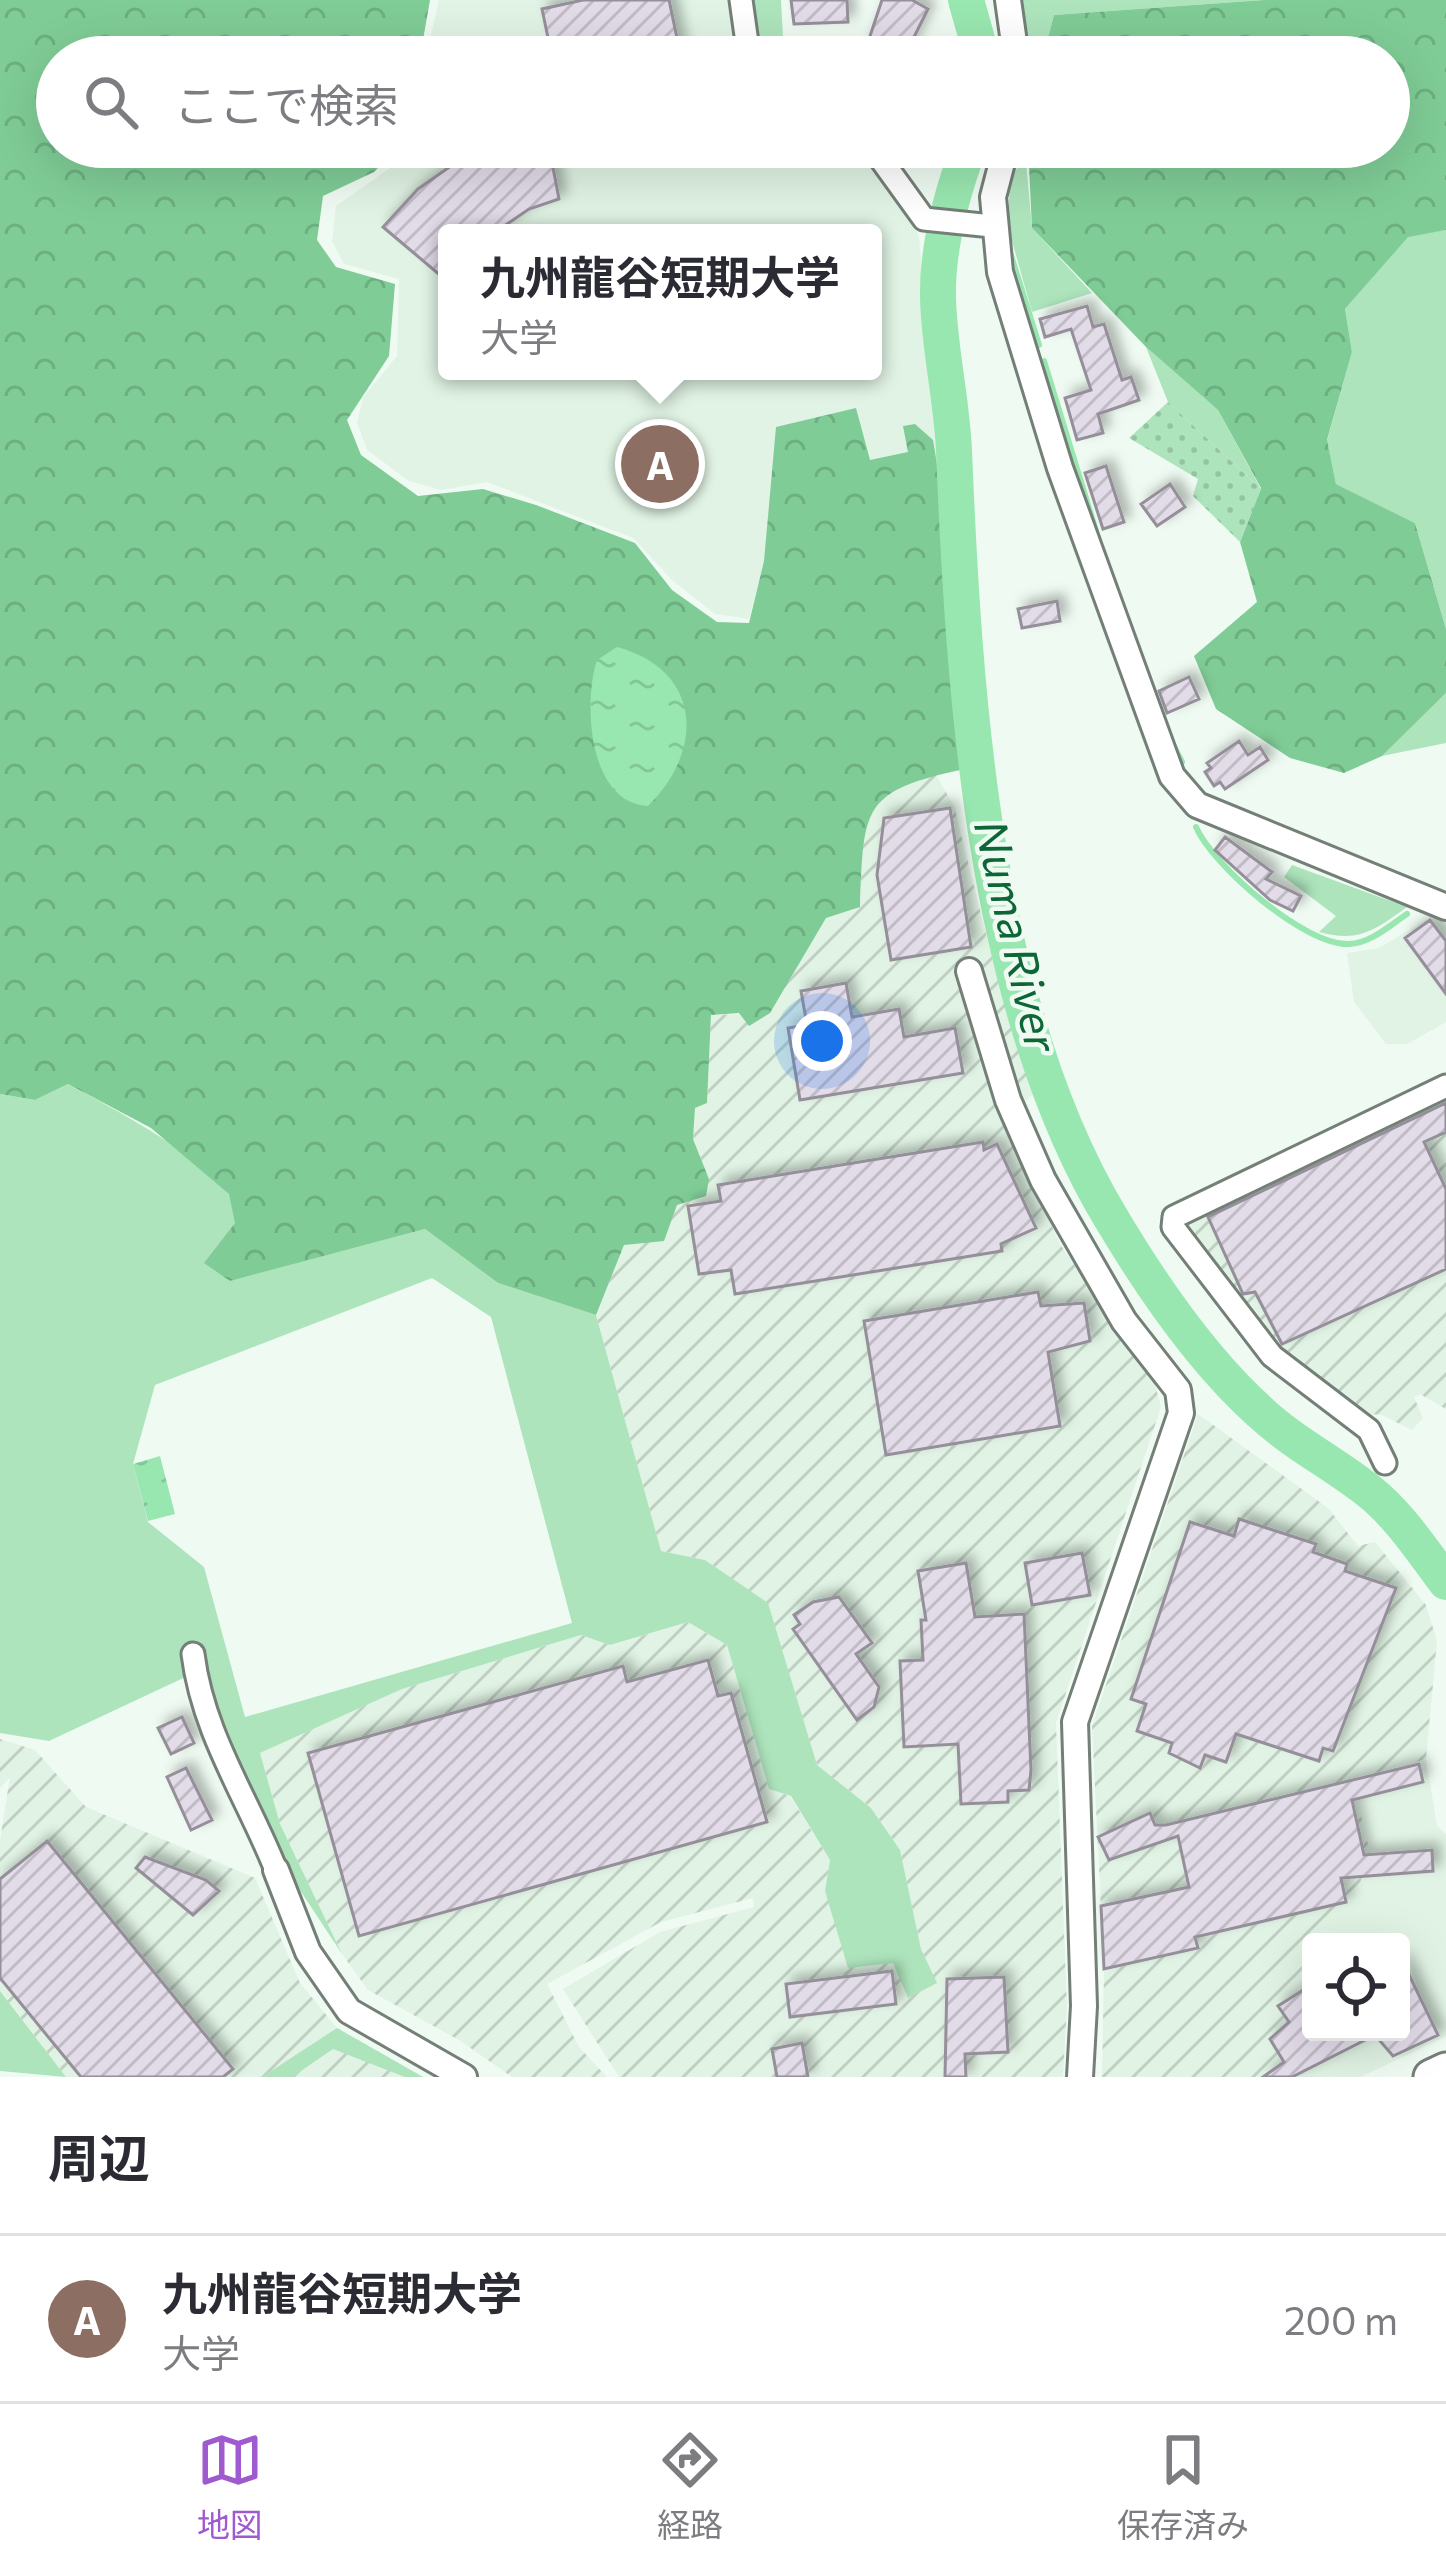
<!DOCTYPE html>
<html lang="ja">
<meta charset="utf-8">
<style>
:root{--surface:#fff;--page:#f2f2f3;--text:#2b2b33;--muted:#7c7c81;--line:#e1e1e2;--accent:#a05acf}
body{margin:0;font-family:Commissioner,"Noto Sans JP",sans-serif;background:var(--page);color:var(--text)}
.controls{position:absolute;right:36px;bottom:36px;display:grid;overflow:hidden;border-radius:12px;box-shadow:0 12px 48px #0002}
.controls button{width:108px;height:108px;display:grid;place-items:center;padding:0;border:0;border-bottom:3px solid var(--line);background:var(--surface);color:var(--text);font:60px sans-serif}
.you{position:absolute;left:822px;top:1041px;width:42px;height:42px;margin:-30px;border:9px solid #fff;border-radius:50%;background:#1a73e8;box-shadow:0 0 0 18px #1a73e833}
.badge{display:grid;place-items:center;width:78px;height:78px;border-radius:50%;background:var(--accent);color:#fff;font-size:39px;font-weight:700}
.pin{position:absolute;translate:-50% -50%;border:6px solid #fff;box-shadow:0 3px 12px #0006}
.popup{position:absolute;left:438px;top:224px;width:444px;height:156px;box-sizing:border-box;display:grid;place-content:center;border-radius:12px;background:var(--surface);filter:drop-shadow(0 3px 9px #0005);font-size:39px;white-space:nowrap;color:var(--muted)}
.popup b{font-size:45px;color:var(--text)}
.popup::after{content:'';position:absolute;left:50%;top:100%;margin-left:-24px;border:24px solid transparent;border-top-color:var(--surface)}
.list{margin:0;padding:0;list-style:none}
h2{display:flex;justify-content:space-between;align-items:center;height:156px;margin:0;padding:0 48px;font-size:51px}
h2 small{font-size:39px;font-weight:400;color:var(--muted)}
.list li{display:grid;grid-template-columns:78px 1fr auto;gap:36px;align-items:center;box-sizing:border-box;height:168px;padding:0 48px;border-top:3px solid var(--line)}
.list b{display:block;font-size:45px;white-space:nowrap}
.list p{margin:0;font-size:39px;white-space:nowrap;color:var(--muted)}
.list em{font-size:39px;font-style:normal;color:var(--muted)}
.icon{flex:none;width:66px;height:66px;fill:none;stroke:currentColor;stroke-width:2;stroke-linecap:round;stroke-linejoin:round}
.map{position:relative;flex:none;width:1446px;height:2077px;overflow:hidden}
.search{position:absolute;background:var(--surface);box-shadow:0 12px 48px #0002;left:36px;right:36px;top:36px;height:132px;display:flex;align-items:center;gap:30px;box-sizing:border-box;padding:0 42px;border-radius:66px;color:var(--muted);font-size:45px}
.sheet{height:324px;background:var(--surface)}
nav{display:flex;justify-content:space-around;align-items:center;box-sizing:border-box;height:168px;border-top:3px solid var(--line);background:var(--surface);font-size:33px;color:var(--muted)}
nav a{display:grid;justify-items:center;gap:6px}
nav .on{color:var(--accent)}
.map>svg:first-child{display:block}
.built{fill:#e0f3e4;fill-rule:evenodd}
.industrial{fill:url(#industrial-furrows)}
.green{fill:#ade4bc;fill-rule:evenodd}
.forest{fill:url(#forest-crowns)}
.garden{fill:url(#garden-dots)}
.water{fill:url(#water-ripples)}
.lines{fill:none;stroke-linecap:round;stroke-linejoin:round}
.stream{stroke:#99e7b0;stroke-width:6}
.river{stroke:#99e7b0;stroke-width:36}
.building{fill:url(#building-hatch);stroke:#958f9a;stroke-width:3;filter:url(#shadow)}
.minor-casing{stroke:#747f77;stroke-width:27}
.tertiary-casing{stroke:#747f77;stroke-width:30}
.trunk-casing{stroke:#747f77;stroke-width:39}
.minor{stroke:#fff;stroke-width:21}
.tertiary{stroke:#fff;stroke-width:24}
.trunk{stroke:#fff;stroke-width:33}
.labels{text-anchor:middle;stroke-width:9;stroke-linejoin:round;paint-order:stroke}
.water-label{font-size:45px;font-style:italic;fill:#0c6636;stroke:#effbf2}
</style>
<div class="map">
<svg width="1446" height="2077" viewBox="0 0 1446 2077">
<defs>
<pattern id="industrial-furrows" width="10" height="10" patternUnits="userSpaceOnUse" patternTransform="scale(3)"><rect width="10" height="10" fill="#e0f3e4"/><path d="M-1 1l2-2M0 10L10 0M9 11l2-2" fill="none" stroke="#bfd0c3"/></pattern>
<pattern id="forest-crowns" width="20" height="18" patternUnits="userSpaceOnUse" patternTransform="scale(3)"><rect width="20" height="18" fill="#7fcc96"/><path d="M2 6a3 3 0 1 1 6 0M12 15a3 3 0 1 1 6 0" fill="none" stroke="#6daf81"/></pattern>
<pattern id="garden-dots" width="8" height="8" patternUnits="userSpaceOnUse" patternTransform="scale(3)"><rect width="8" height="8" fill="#ade4bc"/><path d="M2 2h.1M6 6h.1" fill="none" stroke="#94c3a1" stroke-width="1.8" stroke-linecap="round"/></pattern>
<pattern id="water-ripples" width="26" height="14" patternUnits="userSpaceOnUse" patternTransform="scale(3)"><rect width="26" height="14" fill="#99e7b0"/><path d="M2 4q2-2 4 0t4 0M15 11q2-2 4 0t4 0" fill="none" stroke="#83c697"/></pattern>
<pattern id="building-hatch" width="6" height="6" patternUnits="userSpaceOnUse" patternTransform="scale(3)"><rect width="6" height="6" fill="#e2dbe8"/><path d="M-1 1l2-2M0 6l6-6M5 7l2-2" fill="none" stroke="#c1bbc6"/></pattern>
<filter id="shadow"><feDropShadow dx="7" dy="-7" stdDeviation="6" flood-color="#0004"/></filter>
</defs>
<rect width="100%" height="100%" fill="#effbf2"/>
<path class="built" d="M439,0H729L738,57H426Z
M407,147H862L900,190L919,237L965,769L764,562L749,619L715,614L672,580L633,538L487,482L441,490L409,481L367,450L357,423L363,397L397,356L399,279L344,264L332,241L336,206L390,168ZM447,233H873V371H447Z
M1431,917L1446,923V1022L1407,1044H1386L1354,1002L1347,953L1379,948Z
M1426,1759L1437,1826L1446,1834V2036L1361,2077H1312L1297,2042L1401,2032V1942H1312L1310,1937L1352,1915L1369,1848L1352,1780Z"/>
<path class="industrial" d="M936,775L954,806L999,986L1033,1094L1004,1122L1060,1244L1155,1384L1161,1407L1056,1723L1067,2008L1063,2077H619L563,1989L660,1932L754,1907L753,1898L661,1922L547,1984L579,2047L607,2077H512L459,2040L368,1990L342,1954L280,1824L260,1753L402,1689L581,1635L611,1645L688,1622L727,1645L769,1789L790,1796L830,1860L825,1891L893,1963L936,1983L921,1949L900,1850L871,1808L817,1765L768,1604L705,1560L661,1551L596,1315L624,1245L709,1179L693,1139L695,1108L707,1103L711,1015L770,1013L826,918L860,907L863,823L894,786Z
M1446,1092V1409L1420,1394L1414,1397L1423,1418L1412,1430L1382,1415L1356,1413L1274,1352L1184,1227L1186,1213Z
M1198,1414L1328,1508L1358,1546L1375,1542L1426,1605L1437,1641L1426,1759L1352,1780L1369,1848L1352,1916L1310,1937L1311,2032L1297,2043L1312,2077H1102L1104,1970L1092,1726Z
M0,1739L35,1750L86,1807L255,1878L300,1983L337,2028L423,2077H66L0,1991V1840L10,1777L0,1788Z"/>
<path class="green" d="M748,0H781L783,37L827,57H764Z
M1020,0H1264L1054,15L1043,57H1030Z
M1026,161L1032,228L1092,293L1032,312L1008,227L1010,174Z
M1446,230V629L1415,523L1336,484L1327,441L1352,352L1345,309L1408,236Z
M1146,347L1218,410L1261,489L1168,402Z
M1446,693V743L1382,756Z
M1292,865L1407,907C1375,930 1359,943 1319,932L1336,916L1284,877Z
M68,1084C105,1104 211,1160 230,1196C241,1220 232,1256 229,1281L425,1229L498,1283L596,1315L661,1551L705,1560L768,1603L817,1765L871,1808L900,1850L921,1949L937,1983L908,1998L893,1963L848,1968L825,1891L830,1860L791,1796L769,1789L727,1645L688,1622L610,1645L581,1635L402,1689L260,1753L280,1824L342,1954L292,1878L194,1673L49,1741L0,1733V1094L35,1100ZM432,1278L491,1317L572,1623L245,1717L204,1567L148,1522L133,1464L155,1385Z
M0,1991L66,2077L0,2071Z
M337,2028L423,2077H405L333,2049L292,2077H262Z"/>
<path class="forest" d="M0,0H430L420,57H57V147H398L374,172L323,196L317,240L336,267L395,284L389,356L347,420L361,455L418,496L483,489L536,505L635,543L672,590L717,622L749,623L764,561L776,427L856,408L870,460L908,452L903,426L915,424L933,440L946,519L965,769C861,791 864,807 860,907L826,918L770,1013L749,1026L739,1013L711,1015L707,1103L695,1108L693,1139L709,1179L706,1196L677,1205L664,1241L624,1245L596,1315L498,1283L425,1229L230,1281L204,1263L235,1223L229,1194L151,1128L68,1084L35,1100L0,1094Z
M1264,0H1446V230L1408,237L1345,309L1352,352L1327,440L1336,484L1415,523L1446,629V693L1382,756L1344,773L1290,758L1216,709L1194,656L1257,602L1240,542L1261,488L1218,410L1146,347L1032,228L1028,147H1389V57H1043L1054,15Z"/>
<path class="garden" d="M1168,402L1261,489L1240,542L1193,496L1198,479L1129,438Z"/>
<path class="water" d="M617,647C702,670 705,750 648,806C588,803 583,702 597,660Z
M160,1456L175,1514L148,1521L133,1464Z"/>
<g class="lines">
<path class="stream" d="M1009,249L1039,345
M1044,361L1099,541
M1173,745L1182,762
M1196,827C1213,866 1305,946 1349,944C1371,943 1389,926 1407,914"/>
<path class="river" d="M966,0L982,57
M969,147C952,193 937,248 938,297C939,348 952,400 954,451C964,694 983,1006 1111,1218C1152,1287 1201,1359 1260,1412C1293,1443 1335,1464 1370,1492C1400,1516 1423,1552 1446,1582"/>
</g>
<path class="building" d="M583,0H669L681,57H552L542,9Z
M791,0H847L848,22L794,24Z
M882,0H912L928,9L904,57H863Z
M478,147H549L559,199L529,209L494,233H447V281L383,227L418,189Z
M1087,306L1093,327L1104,324L1122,380L1131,377L1139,400L1098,414L1103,433L1077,440L1065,398L1091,390L1071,329L1045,337L1040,319Z
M1106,466L1124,522L1103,529L1085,473Z
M1170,484L1185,507L1157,526L1141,504Z
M1057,601L1060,621L1022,628L1018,609Z
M1189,677L1199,699L1167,713L1159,691Z
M1239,741L1248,755L1260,747L1268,760L1225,789L1220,782L1214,786L1205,772L1211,768L1207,763Z
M950,808L971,947L891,960L877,875L884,818Z
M1225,837L1272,872L1266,879L1301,896L1293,911L1270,900L1215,850Z
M1430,920L1446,941V994L1405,938Z
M846,983L852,1017L899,1009L904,1037L955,1028L963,1073L800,1100L788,1028L807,1025L801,991Z
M1446,1103V1132L1424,1142L1446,1189V1269L1282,1344L1255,1292L1243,1294L1208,1217Z
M983,1142L984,1150L997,1144L1036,1228L1001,1244L1002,1251L735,1294L731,1270L699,1274L688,1206L721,1201L718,1185Z
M1038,1292L1041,1306L1084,1303L1090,1341L1048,1352L1060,1426L886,1455L864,1321Z
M1239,1519L1316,1544L1313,1552L1347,1564L1345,1571L1396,1588L1333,1751L1323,1748L1319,1761L1236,1734L1226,1762L1205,1755L1200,1768L1169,1753L1172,1743L1137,1731L1146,1704L1131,1699L1190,1522L1234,1536Z
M1082,1553L1090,1595L1032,1605L1025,1563Z
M966,1563L975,1617L1024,1614L1031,1770L1029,1790L1008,1791V1802L961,1804L958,1744L904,1747L900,1661L923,1660L921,1620H926L918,1571Z
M839,1597L872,1643L856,1654L879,1687L874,1707L857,1720L793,1629L800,1624L794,1615L813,1602Z
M708,1660L718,1696L731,1693L767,1822L359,1936L308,1753L623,1666L627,1682Z
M182,1717L194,1743L171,1754L158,1728Z
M1419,1764L1423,1782L1352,1800L1364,1855L1432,1850L1433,1871L1341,1878L1346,1902L1195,1937L1198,1948L1104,1969L1101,1906L1189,1887L1178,1836L1109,1860L1098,1837L1150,1813L1155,1825H1166Z
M186,1768L212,1820L191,1830L167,1777Z
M47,1841L233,2069L223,2077H81L0,1978V1879Z
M145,1857L206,1880L219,1891L193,1915L136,1868Z
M1401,1958L1438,2035L1393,2056L1375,2035L1292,2077H1263L1284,2062L1270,2039L1289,2022L1278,2006L1311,1985V2032H1401Z
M892,1971L896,2004L790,2017L786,1984Z
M1004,1977L1008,2052L965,2054L966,2077H945L947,1979Z
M802,2043L808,2077H777L772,2049Z"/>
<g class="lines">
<defs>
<path id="minor" d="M741,0L749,57
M872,147L924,219L992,226
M1385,1463L1369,1430L1272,1356L1173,1227L1174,1217L1446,1086
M193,1654C203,1734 247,1797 276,1870"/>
<path id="tertiary" d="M1008,0L1016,57
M1006,147L993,197L1000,272L1060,468L1172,776L1197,805L1446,907
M969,971L1008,1100L1043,1180L1124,1321L1178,1390L1181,1413L1075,1722L1084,2006L1080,2077
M276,1870L308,1952L349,2011L464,2077"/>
<path id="trunk" d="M1431,2077L1446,2070"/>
</defs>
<use href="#minor" class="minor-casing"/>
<use href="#tertiary" class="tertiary-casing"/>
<use href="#trunk" class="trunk-casing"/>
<use href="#minor" class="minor"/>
<use href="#tertiary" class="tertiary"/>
<use href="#trunk" class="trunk"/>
</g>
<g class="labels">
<g class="water-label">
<text transform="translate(1016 936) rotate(77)" y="16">Numa River</text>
</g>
</g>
</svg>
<div class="controls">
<button><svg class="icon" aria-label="locate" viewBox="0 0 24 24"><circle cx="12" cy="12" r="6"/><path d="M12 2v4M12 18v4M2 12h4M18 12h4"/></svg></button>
</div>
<div class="you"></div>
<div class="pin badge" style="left:660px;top:464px;background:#8d6e63">A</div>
<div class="popup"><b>九州龍谷短期大学</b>大学</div>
<div class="search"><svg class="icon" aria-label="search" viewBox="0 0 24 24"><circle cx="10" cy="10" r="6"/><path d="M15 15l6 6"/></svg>ここで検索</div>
</div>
<section class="sheet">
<h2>周辺<small></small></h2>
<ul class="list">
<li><span class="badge" style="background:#8d6e63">A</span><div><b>九州龍谷短期大学</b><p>大学</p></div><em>200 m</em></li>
</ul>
</section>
<nav>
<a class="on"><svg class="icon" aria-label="map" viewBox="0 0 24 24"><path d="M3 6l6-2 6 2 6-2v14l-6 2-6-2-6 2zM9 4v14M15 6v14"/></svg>地図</a>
<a><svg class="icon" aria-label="directions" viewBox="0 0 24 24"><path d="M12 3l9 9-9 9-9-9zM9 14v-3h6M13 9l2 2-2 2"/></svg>経路</a>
<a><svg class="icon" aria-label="saved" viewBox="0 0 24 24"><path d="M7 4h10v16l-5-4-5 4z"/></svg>保存済み</a>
</nav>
